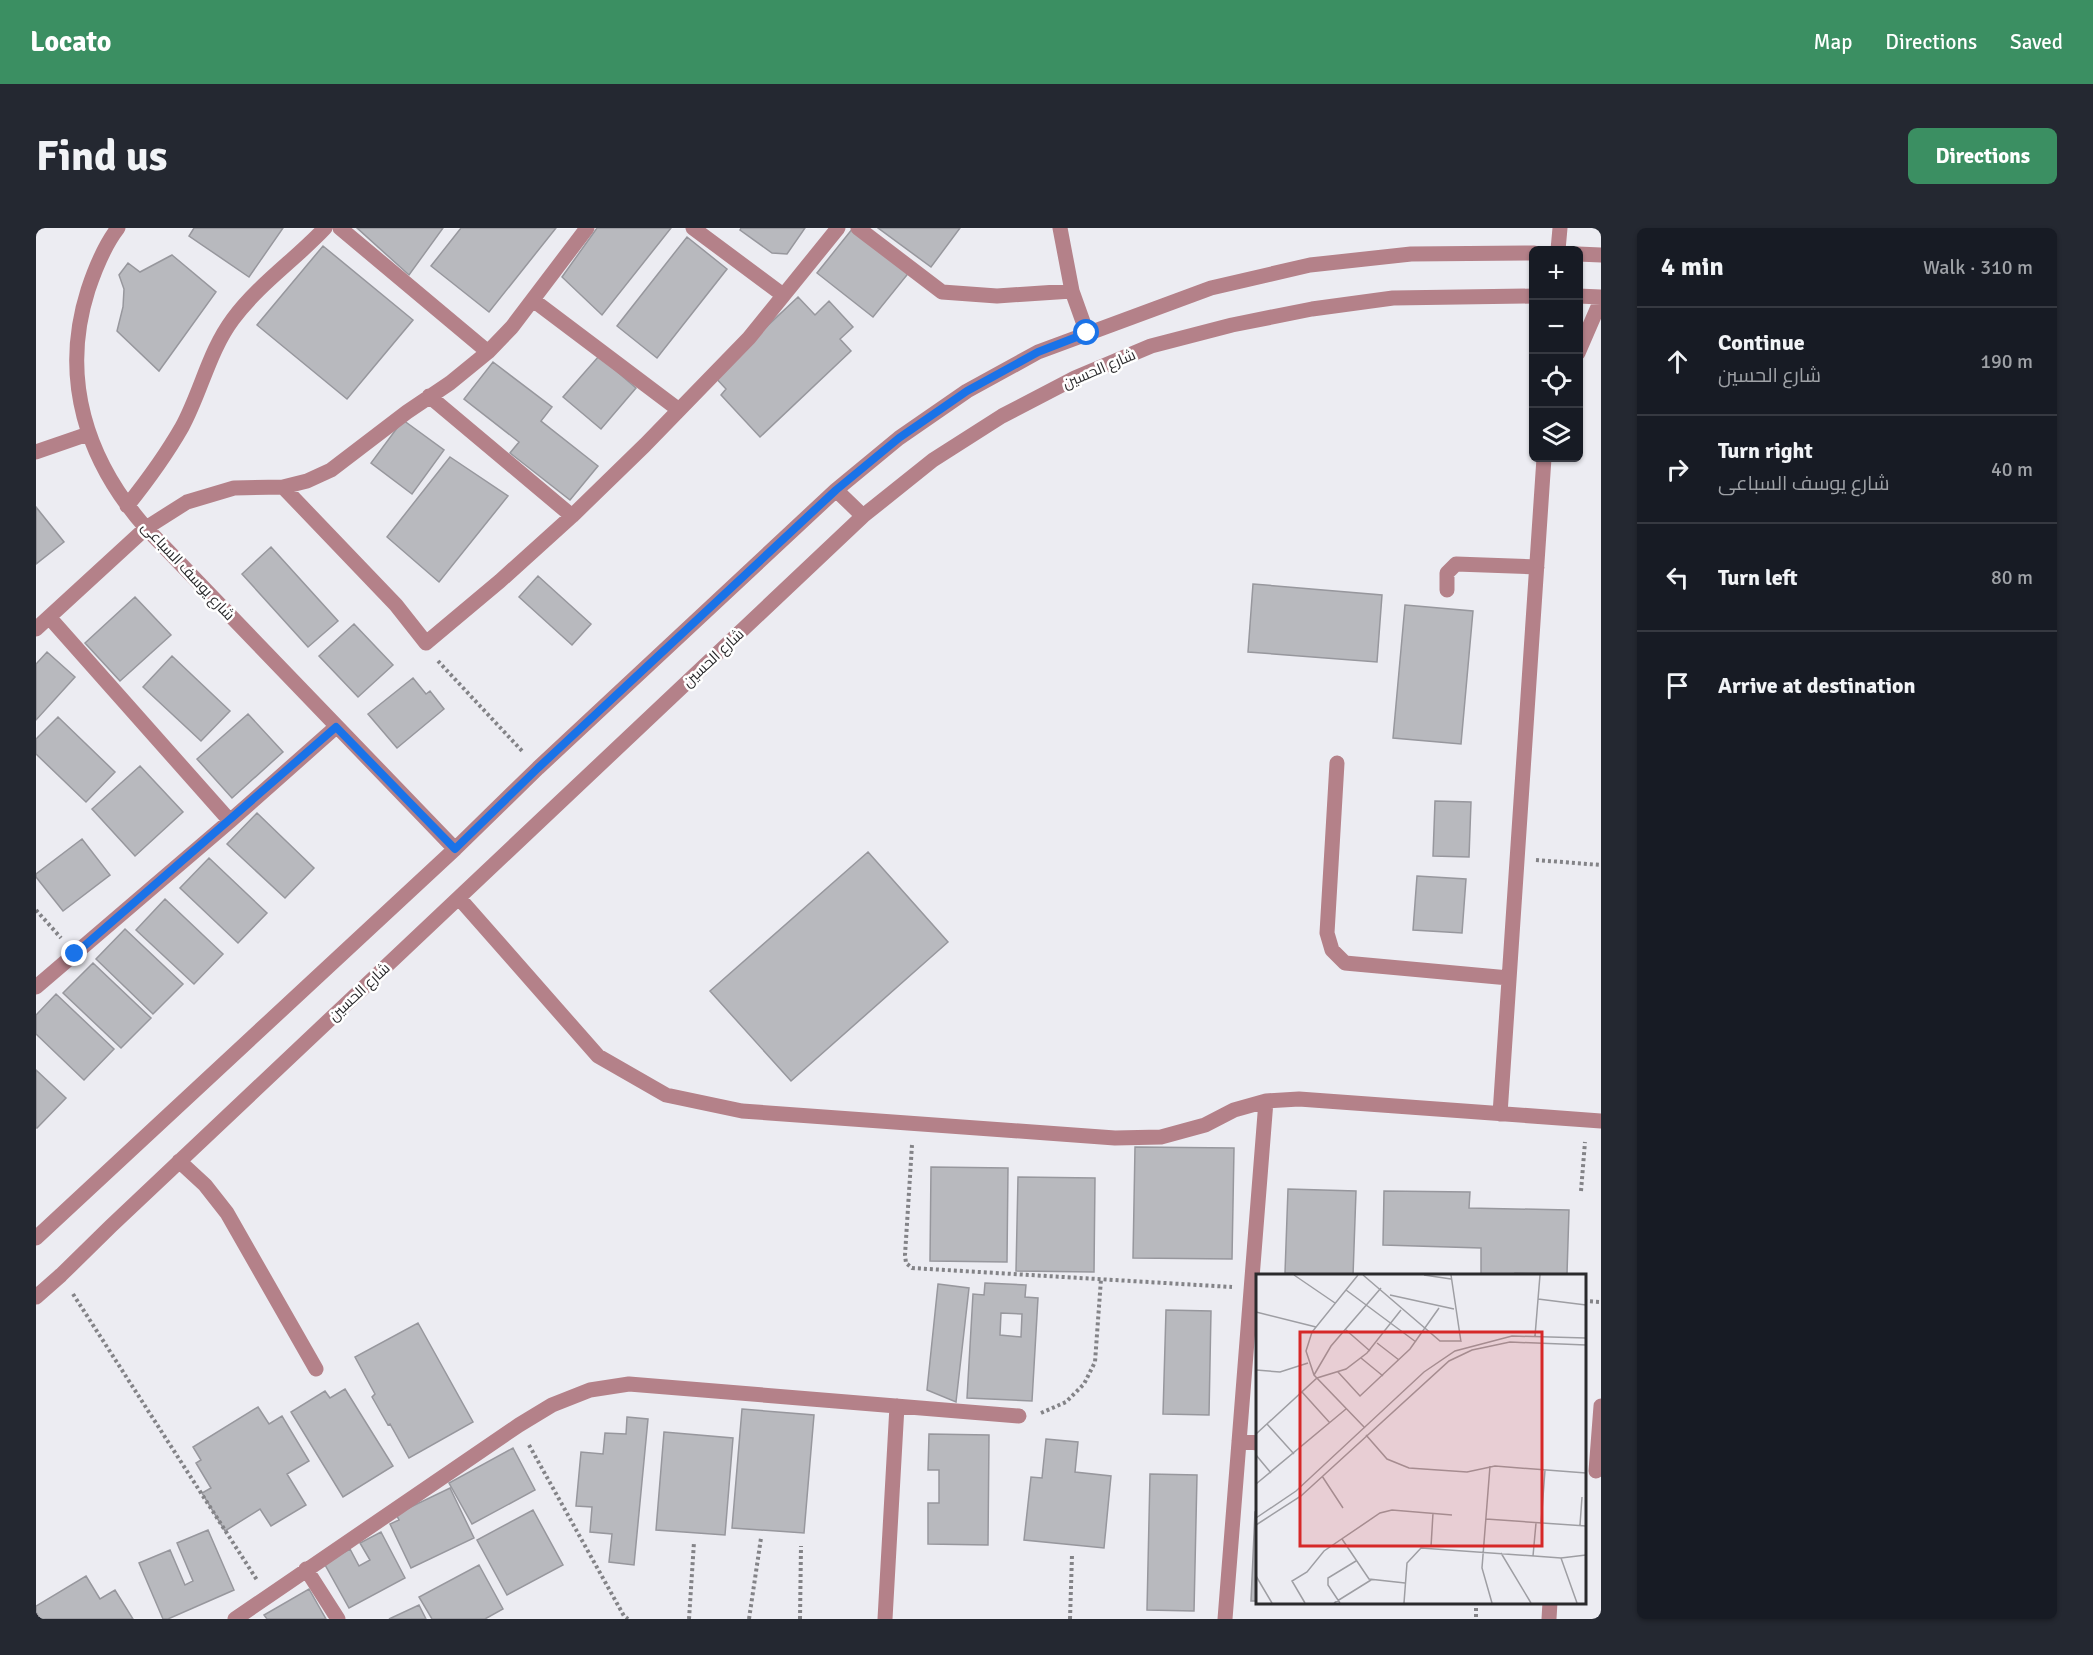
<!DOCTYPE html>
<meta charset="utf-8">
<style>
:root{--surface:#171b24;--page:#242831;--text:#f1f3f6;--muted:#9ea1a6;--line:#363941;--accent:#3b8f62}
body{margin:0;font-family:Signika,Cairo,sans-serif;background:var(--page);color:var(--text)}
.controls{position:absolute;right:18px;top:18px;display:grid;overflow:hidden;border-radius:9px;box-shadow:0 2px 4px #0004}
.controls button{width:54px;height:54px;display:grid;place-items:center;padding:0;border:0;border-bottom:2px solid var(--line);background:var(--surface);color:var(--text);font:30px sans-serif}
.stop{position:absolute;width:18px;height:18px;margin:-14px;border:4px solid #1a73e8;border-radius:50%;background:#fff}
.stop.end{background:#1a73e8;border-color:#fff;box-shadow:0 2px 6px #0008}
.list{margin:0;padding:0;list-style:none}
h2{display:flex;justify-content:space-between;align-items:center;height:78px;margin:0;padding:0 24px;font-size:26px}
h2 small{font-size:20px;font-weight:400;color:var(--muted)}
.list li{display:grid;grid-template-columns:39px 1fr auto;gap:18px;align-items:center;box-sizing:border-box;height:108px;padding:0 24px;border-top:2px solid var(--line)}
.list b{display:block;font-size:22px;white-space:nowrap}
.list p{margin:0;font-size:20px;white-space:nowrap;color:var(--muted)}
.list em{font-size:20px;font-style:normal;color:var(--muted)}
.icon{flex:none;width:33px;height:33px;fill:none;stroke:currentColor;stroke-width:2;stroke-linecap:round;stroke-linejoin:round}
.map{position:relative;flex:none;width:1565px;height:1391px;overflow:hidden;border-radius:9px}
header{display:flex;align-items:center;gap:36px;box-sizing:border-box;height:84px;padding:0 30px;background:var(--accent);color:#fff}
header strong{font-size:28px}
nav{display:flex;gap:33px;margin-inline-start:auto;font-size:21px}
.intro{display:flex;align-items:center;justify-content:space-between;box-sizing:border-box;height:144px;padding:0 36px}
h1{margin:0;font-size:42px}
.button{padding:15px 27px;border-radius:9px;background:var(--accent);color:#fff;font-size:21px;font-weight:700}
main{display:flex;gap:36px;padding:0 36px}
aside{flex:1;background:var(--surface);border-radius:9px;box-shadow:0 2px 4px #0004}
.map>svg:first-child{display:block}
.building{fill:#b8b9be;stroke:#97979d;stroke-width:1.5;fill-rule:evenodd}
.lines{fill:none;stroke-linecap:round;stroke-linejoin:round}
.path{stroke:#838387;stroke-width:4;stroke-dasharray:3 3;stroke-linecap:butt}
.minor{stroke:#b48189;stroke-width:15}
.route{stroke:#1a73e8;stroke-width:8}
.labels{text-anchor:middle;stroke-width:5;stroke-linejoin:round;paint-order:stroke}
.street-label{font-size:15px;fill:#2a2a2c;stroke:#fff}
.inset-road{fill:none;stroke:#9e9ea3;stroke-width:1.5}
.view{fill:#d62828;fill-opacity:0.15;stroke:#d62828;stroke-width:3}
.inset-edge{fill:none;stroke:#2a2a2c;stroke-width:3}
</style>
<header>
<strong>Locato</strong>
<nav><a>Map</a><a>Directions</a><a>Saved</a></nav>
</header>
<div class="intro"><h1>Find us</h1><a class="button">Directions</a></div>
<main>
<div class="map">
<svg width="1565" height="1391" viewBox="0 0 1565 1391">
<rect width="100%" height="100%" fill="#ececf2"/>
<path class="building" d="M158,0H247L213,49L153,8Z
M321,0H407L373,47Z
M425,0H520L453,84L395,38Z
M561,0H635L566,87L526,49Z
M705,0H769L751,26L736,25L704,2Z
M817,0L875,42L837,89L781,45Z
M842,0H924L895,39Z
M651,9L691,41L621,130L581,98Z
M287,18L377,92L311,171L221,97Z
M136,27L180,64L123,143L81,103L87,79L88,61L83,47L92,35L104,44Z
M762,69L779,87L793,73L817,99L804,111L815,123L724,209L685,167L690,161L678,148Z
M563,128L600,160L565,201L527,169Z
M457,134L516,179L505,193L562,238L534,272L474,225L483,214L428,171Z
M367,192L408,222L376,266L335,235Z
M414,229L472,268L403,354L351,309Z
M0,279L28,314L0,336Z
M235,319L302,393L272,419L206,346Z
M502,348L555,396L536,417L483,369Z
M1217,356L1346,367L1341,434L1212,424Z
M99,369L135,407L84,453L49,415Z
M1369,377L1437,383L1425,516L1357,510Z
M318,396L357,437L322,469L283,428Z
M11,424L39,449L0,492V436Z
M136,428L194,483L165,513L107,459Z
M377,450L390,466L394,463L408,481L361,520L332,486Z
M212,486L247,524L196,570L161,531Z
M22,489L79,544L50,574L0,526V511Z
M104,538L147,584L99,628L56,581Z
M1399,573L1435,574L1433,629L1397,628Z
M221,585L278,640L249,670L191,616Z
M46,611L74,647L27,683L0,649V646Z
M832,624L912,714L755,853L674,763Z
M173,630L231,685L202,715L144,660Z
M1381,648L1430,651L1426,705L1377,702Z
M129,671L187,726L158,756L100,702Z
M89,701L147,756L117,786L60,731Z
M57,735L115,790L85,820L27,765Z
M20,766L78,821L48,852L0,806V787Z
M0,842L30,870L1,900H0Z
M1099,919L1198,920L1196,1031L1097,1030Z
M895,939L972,940L971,1034L894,1033Z
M982,949L1059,950L1058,1044L980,1043Z
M1252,961L1320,963L1317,1048L1249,1045Z
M1348,963L1434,964L1433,980L1533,982L1531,1046L1479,1045V1048H1445V1020L1347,1017Z
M949,1055L990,1057L989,1069L1002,1070L996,1173L931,1170L937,1066L948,1067ZM965,1085L986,1086L985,1109L964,1107Z
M902,1056L933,1060L920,1174L891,1162Z
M1130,1082L1175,1083L1173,1187L1127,1186Z
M382,1095L437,1194L373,1230L354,1196L352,1197L336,1169L339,1166L319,1129Z
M309,1161L357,1238L307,1269L255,1184L289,1163L294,1170Z
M222,1179L233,1196L246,1188L273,1233L251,1246L270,1277L235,1298L224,1281L189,1303L166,1265L175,1260L160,1235L165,1232L157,1219Z
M706,1181L778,1187L768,1305L696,1300Z
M591,1189L612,1191L598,1337L573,1334L576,1306L554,1304L556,1279L540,1278L545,1224L567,1226L569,1205L590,1206Z
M628,1204L697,1210L689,1307L620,1302Z
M893,1206L953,1207L952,1317L892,1316V1275H903V1242H892Z
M1010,1211L1042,1214L1039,1244L1075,1248L1068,1320L988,1312L995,1249L1006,1250Z
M477,1220L499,1262L436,1296L413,1255Z
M1114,1246L1161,1247L1158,1383L1111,1382Z
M414,1260L438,1310L375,1340L354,1296L363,1292L360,1286Z
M497,1282L527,1337L471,1367L441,1312Z
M1219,1284H1222V1373H1215Z
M172,1302L198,1362L132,1391H127L103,1335L134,1322L149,1357L157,1353L141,1315Z
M345,1304L369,1350L313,1380L288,1335L314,1321L323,1338L334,1332L324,1315Z
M443,1337L467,1381L449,1391H396L383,1369Z
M50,1348L64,1371L79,1362L97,1391H4L0,1384V1378Z
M273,1361L290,1391H231L228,1387Z
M383,1377L390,1391H353Z"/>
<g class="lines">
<path class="path" d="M402,433L487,524
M1500,632L1565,637
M0,682L25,710
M876,917L869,1027L870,1035L876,1040L1196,1059
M1545,963L1549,914
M37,1066L221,1352
M1548,1073L1565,1074
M1005,1185L1030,1174L1048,1156L1059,1134L1065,1051
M493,1217L588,1388L592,1391
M1440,1374V1391
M653,1391L658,1314
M713,1391L725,1310
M764,1391L765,1318
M1034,1391L1036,1327"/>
<path class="minor" d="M82,0C68,18 59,41 52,62C24,150 50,232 110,300L419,621
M304,0L452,124
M657,0L747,67
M822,0L906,64L961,68L1036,63
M1024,0L1036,63L1051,105
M1522,22L1524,0
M1542,26L1565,27
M1542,68L1565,69
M497,72L643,182
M1542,125L1565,72
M393,168L536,288
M0,224L52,206
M247,259L360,377L390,415L464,353L536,288L609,217L713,110L802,0
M800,262L827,288
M91,278C111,253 130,227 146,199C165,164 173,123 197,91C223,56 260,31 289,0
M1411,362V345L1420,336L1501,339
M13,389L194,593
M0,401L110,300L151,274L198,260L247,259L271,253L295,242L371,184L414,155L452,124L476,99L551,0
M1301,535L1291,705L1296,722L1309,735L1473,750
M423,670L562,828L630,867L706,883L1079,910L1125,909L1169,897L1198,882L1230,873L1263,871L1565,893
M0,759L194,593L300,499
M1464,886L1508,230
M143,933L169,957L191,985L280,1141
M0,1010L419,621L502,540L800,262L863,210L931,163L1002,124L1175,60L1274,37L1375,26L1498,25
M0,1069L25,1047L75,998L827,288L897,232L966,188L1039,150L1115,118L1196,97L1276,81L1357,70L1498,68
M1203,1213L1222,1215
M1560,1243L1565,1178
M270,1341L302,1391
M199,1391L483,1197L516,1177L554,1162L593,1156L983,1188
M849,1391L861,1178
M1189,1391L1230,873
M1513,1391L1514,1374"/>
</g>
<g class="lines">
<path class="route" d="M39,726L300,499L419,621L502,540L800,262L863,210L931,163L1002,124L1051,105"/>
</g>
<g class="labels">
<g class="street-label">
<text transform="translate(1063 141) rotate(-23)" y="5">شارع الحسين</text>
<text transform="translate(152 343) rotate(47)" y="5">شارع يوسف السباعى</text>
<text transform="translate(677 430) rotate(-43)" y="5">شارع الحسين</text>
<text transform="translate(323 764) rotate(-43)" y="5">شارع الحسين</text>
</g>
</g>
<g transform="translate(1220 1046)">
<rect width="330" height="330" fill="#ececf2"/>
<path class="inset-road" d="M38,1L79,29M102,1L56,58L50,77L58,101L109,154M107,1L184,67H204M168,1L195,5M195,1L205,68M90,16L160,68M134,21L198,35M282,25L330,31M0,38L60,53M90,56L114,77M279,62L284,1M121,69L143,86M105,84L127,102M0,96L24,98L52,89M82,98L104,122L154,75L183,34M58,101L75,72L125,14M46,118L74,149M11,150L38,180M0,160L61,104L90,95L111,79L145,36M110,161L131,185L153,194L211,198L239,192L330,199M0,181L15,199M234,192L226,294L236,329M66,202L87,234M0,210L90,135M0,244L40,217L168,98L199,77L256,62L330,64M230,245L330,252M285,250L289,196M0,251L45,222L193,87L216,76L254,68L330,71M324,251L326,223M86,265L113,305L149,309M175,273L177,239M245,279L275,329M277,282L280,249M305,284L321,329M0,302L16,329M49,329L36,307L51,298L68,277L124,239L136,236L196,241M78,329L115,306M84,329L72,311V304L100,287M148,329L151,289L165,274L305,284L330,281"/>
<path class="view" d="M44,58H286V272H44Z"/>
<rect width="330" height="330" class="inset-edge"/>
</g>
</svg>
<div class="controls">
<button>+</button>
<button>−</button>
<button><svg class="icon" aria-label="locate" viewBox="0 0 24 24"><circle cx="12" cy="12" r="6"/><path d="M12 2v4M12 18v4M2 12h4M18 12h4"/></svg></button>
<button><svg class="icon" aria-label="layers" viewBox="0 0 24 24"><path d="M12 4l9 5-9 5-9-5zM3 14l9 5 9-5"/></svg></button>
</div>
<div class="stop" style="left:1051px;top:105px"></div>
<div class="stop end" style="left:39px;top:726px"></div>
</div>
<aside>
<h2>4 min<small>Walk · 310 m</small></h2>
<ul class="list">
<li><svg class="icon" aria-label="ahead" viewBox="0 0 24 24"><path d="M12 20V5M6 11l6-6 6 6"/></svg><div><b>Continue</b><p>شارع الحسين</p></div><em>190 m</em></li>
<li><svg class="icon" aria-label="right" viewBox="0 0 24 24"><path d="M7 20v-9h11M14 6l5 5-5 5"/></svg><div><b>Turn right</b><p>شارع يوسف السباعى</p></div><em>40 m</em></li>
<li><svg class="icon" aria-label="left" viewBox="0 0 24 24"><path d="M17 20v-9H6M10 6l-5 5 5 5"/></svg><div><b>Turn left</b></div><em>80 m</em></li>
<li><svg class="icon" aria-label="arrive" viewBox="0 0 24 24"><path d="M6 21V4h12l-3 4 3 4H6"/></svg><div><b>Arrive at destination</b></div></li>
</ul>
</aside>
</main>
